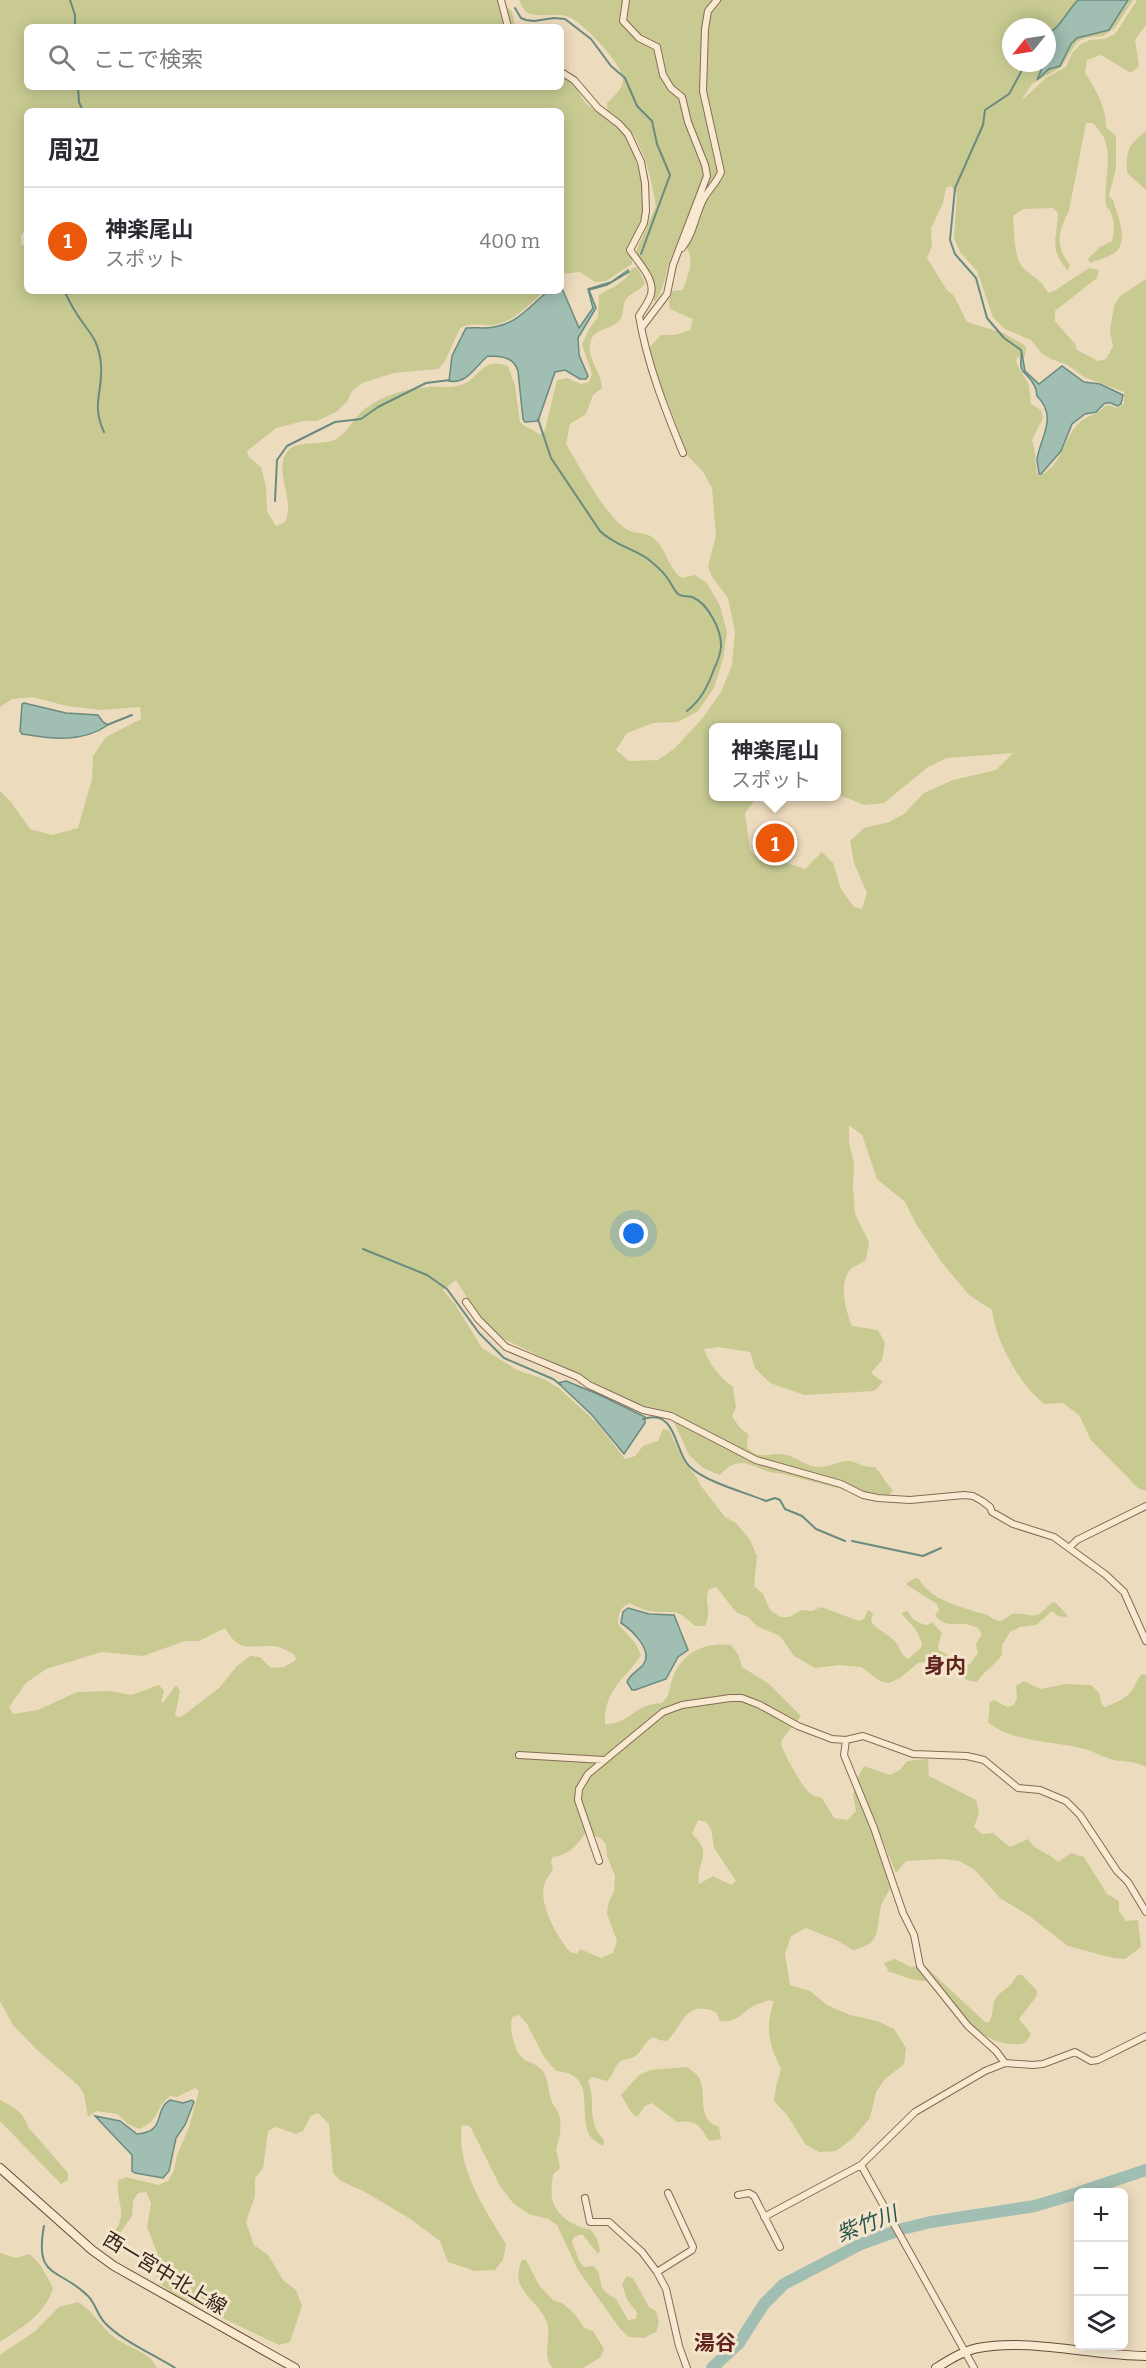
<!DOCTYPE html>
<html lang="ja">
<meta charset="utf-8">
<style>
:root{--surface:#fff;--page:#f2f2f3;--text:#2b2b33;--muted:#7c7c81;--line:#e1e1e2;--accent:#ea580c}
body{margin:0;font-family:Bitter,"Noto Sans JP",serif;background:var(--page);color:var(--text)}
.controls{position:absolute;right:18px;bottom:18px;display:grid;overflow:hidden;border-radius:9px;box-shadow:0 3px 15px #0003}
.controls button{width:54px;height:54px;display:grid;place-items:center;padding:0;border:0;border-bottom:2px solid var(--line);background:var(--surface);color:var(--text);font:30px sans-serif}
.compass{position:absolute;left:1002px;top:18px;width:54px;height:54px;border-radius:50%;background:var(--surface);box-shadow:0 3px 15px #0003;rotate:240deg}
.you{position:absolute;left:634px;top:1234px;width:21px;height:21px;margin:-15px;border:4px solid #fff;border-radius:50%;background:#1a73e8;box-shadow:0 0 0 9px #1a73e833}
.badge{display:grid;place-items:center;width:39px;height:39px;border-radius:50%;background:var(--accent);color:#fff;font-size:20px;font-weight:700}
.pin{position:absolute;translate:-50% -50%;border:3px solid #fff;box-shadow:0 2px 6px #0006}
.popup{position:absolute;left:709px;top:723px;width:132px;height:78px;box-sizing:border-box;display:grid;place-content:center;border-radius:9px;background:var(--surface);filter:drop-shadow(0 2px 4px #0005);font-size:20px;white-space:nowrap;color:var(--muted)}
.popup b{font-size:22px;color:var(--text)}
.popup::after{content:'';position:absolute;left:50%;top:100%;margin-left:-12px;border:12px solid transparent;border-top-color:var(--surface)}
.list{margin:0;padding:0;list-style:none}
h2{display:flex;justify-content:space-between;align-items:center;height:78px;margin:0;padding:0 24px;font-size:26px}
h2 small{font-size:20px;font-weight:400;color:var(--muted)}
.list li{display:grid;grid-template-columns:39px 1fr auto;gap:18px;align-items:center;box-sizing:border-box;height:108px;padding:0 24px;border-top:2px solid var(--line)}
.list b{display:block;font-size:22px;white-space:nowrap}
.list p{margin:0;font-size:20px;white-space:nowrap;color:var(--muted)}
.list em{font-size:20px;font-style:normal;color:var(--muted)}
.icon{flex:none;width:33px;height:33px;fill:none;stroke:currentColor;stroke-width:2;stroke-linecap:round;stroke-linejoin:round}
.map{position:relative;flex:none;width:1146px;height:2368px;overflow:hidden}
.search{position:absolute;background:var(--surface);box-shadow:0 3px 15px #0003;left:24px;top:24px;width:540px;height:66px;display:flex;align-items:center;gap:15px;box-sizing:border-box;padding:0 21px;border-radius:9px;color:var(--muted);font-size:22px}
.panel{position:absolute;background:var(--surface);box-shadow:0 3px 15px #0003;left:24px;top:108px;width:540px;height:186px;border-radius:9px}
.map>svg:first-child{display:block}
.green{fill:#c8ca92;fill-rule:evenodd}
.water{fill:#a1beb3;stroke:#698b80;stroke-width:1.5}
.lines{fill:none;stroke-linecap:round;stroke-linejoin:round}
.stream{stroke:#698b80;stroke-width:2}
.river{stroke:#a1beb3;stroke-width:12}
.street-casing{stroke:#846b57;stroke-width:8}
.secondary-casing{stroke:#664c3a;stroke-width:10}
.street{stroke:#f8e9d0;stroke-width:6}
.secondary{stroke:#f8e9d0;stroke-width:8}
.labels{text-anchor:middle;stroke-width:6;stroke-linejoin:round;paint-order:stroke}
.street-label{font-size:20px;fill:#34251b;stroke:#f4e6cd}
.neighbourhood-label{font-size:21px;font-weight:bold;fill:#60241c;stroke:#f4e6cd}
.water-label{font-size:21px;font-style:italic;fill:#2b544d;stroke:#f4e6cd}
</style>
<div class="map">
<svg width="1146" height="2368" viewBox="0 0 1146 2368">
<rect width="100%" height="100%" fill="#eddbbe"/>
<path class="green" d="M0,0H497L512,11L515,27H27V87H561V77C583,87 576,95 589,106C598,114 611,119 619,128C634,144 650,199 642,220C639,230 631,238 627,249L632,258V264L606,281L595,282L580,272L561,274V111H27V227L21,236V244L27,247V291H544C529,305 514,322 493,325C481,326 471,322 460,328L445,361L438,369L394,373L362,383L352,391L347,402L336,412L317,421H304L276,428L251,448L247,451L249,457L261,467L266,487L267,511L276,526L285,522C296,500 273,471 287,452C297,439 320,446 334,440C348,434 354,416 366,408C385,394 407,389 430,387C439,386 448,388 457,386C480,382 480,355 508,366L515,386L520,422C525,428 534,429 540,435L545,430L557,380L567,378L581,384L589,382L592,374L582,344L589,329L598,317L599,295C611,288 627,282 632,268L637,267L645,283C640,292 630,292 625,301C622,307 625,316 618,322C608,331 593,328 590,344C587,360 602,372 602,388L593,395L586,414L570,424L566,444C582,470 602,511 626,529C633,534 645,532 652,537C667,547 667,568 682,578L695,575L707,583L720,606L727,632L723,659L714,688L698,711L678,722L653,723L627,733L616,750L629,761L658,760L674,749L702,719L721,692L732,665L735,632L728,598L712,577L708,566L716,536L712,488L703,472L688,456L668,403L659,386L649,348L661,335H675L690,330L693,319L670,309L669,301L672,291L683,290C688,274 697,257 683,243C665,252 669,283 655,302L653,298C657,275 646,270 636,251L656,206L650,176L644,156L634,135L607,110V103C613,97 622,90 623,81C624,65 586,26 571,18C558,11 535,19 526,12C523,10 521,3 519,0H1133L1115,28L1103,36L1085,38L1077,42L1061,67L1032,84L1021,101L1046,78L1066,67L1072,53L1081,44L1090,40L1104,39L1115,34L1137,0H1146V25L1135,40L1139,66L1131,73L1101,55L1087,60L1085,73C1096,90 1106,106 1106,127L1116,136V168L1109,196L1113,200C1117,215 1131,243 1113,254C1106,258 1097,260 1090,263L1088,259L1100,247L1112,241C1115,230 1115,214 1106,206C1103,185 1113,158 1104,138C1102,133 1096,127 1093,123H1086L1069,211C1058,231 1055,247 1070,265L1068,271C1048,247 1057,240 1058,213L1053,208L1023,209L1013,216C1015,231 1013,259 1024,269C1035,279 1040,278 1048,293L1054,291L1089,268L1099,270L1097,278L1055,311V321L1075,344L1077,350L1098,361L1106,359L1113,346L1110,331L1114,306L1120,296L1146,279V1491L1138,1488L1091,1440L1079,1415L1063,1403L1045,1404C1020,1387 995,1339 992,1310L969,1295L943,1264L916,1224L905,1202L877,1179L862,1135L849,1125V1143L854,1163L853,1188L855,1214L869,1242L866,1260C862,1263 853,1266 850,1270C838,1284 846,1311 852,1326L878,1330L885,1343L882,1360L871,1373L883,1382L874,1391L804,1395L770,1383L755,1368L750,1352L718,1347L704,1349C710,1366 719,1376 733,1387L736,1407L732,1416L740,1428L748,1434L747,1448C763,1462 769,1451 786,1455C798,1457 807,1468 821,1467C830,1466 839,1461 849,1461C855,1461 863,1468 875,1467C882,1474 885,1483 893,1490L889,1495L837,1488L779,1473C756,1473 743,1449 720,1475L703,1468L689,1455L669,1411L641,1405L504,1339L477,1313L456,1280L443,1290L455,1304L482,1348L517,1370L544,1379L560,1389L597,1423L625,1459L635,1456L643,1446L658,1441L663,1429L669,1430L685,1464L696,1476L701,1486L725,1517L736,1523L750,1540L757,1556L754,1586L763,1594L770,1610L780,1617H789L802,1610L812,1611L821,1607L859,1621L864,1619L868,1610L873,1613L871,1621C877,1631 890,1634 897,1644C901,1650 901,1655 908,1659L921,1648L922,1643L916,1630L901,1613L907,1611C913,1619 916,1623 927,1625L932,1622L942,1633L938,1645L939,1650L963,1664H970L978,1653L976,1644L982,1634L978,1628C974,1626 967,1624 963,1624C952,1624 943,1626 935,1615L939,1610L937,1604L907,1585V1583L915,1578L919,1579C931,1601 962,1607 984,1614C990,1615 995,1622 1001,1621C1005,1620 1008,1615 1013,1614C1021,1612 1029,1617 1036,1615C1045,1612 1047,1604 1055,1602L1067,1615L1066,1617L1058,1616L1052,1611L1036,1625L1020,1627L1010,1632L1002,1645V1655C995,1665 984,1671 977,1682L967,1680L950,1669L937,1667L927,1662L918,1663L900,1678L889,1683L880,1681L861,1667L840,1665L815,1668L794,1656L780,1636L757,1626L748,1617L737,1613L716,1587L709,1589C703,1603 713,1608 705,1626H695C673,1605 674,1615 649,1611C643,1610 636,1606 630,1603C620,1607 618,1614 618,1624L636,1644L641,1655C624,1681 604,1689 605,1724C629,1725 633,1704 662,1703C672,1693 668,1689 673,1677C683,1652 705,1642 731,1645L738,1654L742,1667L769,1684L801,1716C797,1722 781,1739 781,1743C780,1747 801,1784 806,1789C810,1795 816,1797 822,1798L834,1818L848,1820L856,1811L853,1794L856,1786L887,1873L890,1889C887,1894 883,1900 881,1906C876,1930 882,1944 853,1950L836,1940L806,1928L791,1936L785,1954L790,1985L810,1991L827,2005L850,2015L877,2021L894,2029L906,2048L904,2064L884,2080L876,2092L870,2118L852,2139L836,2151L819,2152L806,2145L787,2115L774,2101L776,2087L781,2069C770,2047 764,2027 774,2002L769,2000C763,2003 755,2004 750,2008C739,2016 735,2023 720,2021L716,2012C685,1999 684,2024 667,2041L659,2040L653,2037C644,2042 642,2052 634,2057C628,2060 621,2058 617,2065C613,2070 613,2076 607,2081L592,2077L588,2081C597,2103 585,2120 604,2140L603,2146C598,2143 591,2139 589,2134C578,2107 597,2075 556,2071L544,2057L527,2024L519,2015L512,2017C509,2029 514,2053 525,2060C533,2064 539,2065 544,2073C548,2080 549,2092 551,2100C553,2105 556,2108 558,2112C563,2124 560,2137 556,2149L560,2168L553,2174C552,2182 551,2190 552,2198C554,2214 575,2228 590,2229L597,2238L600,2251L598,2254L582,2234L574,2237L572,2242L579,2261L584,2267L593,2266L598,2271L602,2288L609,2295L616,2299L628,2320L636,2319L637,2312L627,2300L622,2284L627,2276L633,2278L649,2307L656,2311L659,2323L656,2332L644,2338L629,2337L621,2330L578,2270L557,2225L548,2219L529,2214L513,2203L500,2186L470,2126L462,2125C456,2168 485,2209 506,2244L503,2260L495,2270L475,2271L448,2262L440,2241L409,2218L365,2192L341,2181L333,2173L329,2124L318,2113L311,2116L303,2131L296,2134L276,2127L268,2131L263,2168L255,2178V2196L246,2222L254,2245L268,2255L283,2280L296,2290L302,2306L290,2342L279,2345L175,2295L159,2283L154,2269L158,2255L147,2227L151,2203L146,2192L138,2193L133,2201L132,2216L113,2243L109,2239C131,2213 116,2208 118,2181L126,2177L158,2185L168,2181L174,2170L177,2155L189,2127L199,2091L195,2088L177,2097L170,2096C155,2107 160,2121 139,2129L128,2124L118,2114L96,2111L88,2117L84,2094L78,2085L37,2050L13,2025L0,2001V791L11,802L30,829L52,835L78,828L92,779L93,756L106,737L141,719L140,707L101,710L67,706L32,697L12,699L0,707ZM1011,27H1047V63H1011ZM951,186L957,194L954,238L960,252L977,271L993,317L1005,329L1031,340L1042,354L1051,359L1066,364L1084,377L1124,392V404L1116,408L1109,405L1104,407C1096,415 1085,416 1077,425C1063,440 1061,468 1038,476C1034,464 1037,452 1032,440L1043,418L1041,410L1031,404L1029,385L1016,362L1017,357H1025L1026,346L1003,333L967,322L954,296L946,289L927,258L932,246L931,228L943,203L946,188ZM714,728H836L837,794L864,805L884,803L928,767L947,758L1013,753L996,770L953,780L924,793L904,814L889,822L864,828L850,841L854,863L867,893L862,909L854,907L841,889L833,863L822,852L805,869L784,862L759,860L750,850L745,813L754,801C773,797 790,800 809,797L714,796ZM225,1628C239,1652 247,1646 271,1646C278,1645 287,1651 294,1654L296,1660L284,1667L271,1668L260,1657L250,1656L237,1666L219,1688L181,1717L175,1716L180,1691L176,1685L163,1703L161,1701L164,1691L159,1685L131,1695L110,1691L77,1692L38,1710L13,1714L9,1707L26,1683L46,1669L102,1652L143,1656L185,1641H199ZM698,1820L706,1822L711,1829L714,1848L736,1881L731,1885L713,1876L699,1884C695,1861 715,1855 692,1834ZM592,1832L593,1836L601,1838L606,1845L607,1856L615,1876L614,1891L608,1904L607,1914L617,1941L613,1953L601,1958L580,1949L577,1954L570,1952C557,1936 537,1903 545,1882C547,1877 551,1873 553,1870L551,1861L553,1857C568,1855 577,1846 585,1833Z
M1146,131V190L1127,173C1126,150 1128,145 1146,131Z
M1142,1674L1146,1675V1767C1135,1761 1126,1762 1114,1760C1105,1758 1097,1753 1088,1750C1058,1741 1012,1743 988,1722L990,1702L994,1700L1007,1707L1014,1705L1017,1698L1016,1686L1024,1681L1040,1689L1066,1684L1091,1685L1099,1693L1102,1705L1105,1707C1115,1703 1129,1698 1134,1687C1137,1681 1137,1679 1142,1674Z
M928,1759L929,1776L976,1800L979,1813L974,1827L982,1834L993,1833L1010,1847L1028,1839C1037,1853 1047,1851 1058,1862L1071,1853L1084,1857L1107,1894L1119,1901V1911L1126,1921L1138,1920L1141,1947L1125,1959L1113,1958L1068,1946L1028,1915L1000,1898L975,1870L959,1861L943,1859L906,1861L896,1873L857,1779L864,1766L890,1775L900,1770L907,1761Z
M895,1959L911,1967L921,1965L926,1967L985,2022H989C995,2013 991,2004 996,1998C1004,1988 1010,1989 1017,1975H1022L1037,1991L1036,1997L1019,2019L1031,2034C1027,2044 1022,2045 1013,2044C979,2044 951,2004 933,1979C920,1985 902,1975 889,1972L884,1963Z
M687,2067C690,2069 695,2073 698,2076C709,2093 694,2119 719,2127L721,2139L709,2141C699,2124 696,2120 677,2122L652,2103L645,2106L637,2117L631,2112L621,2095L639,2075L650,2070Z
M0,2100C13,2107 24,2112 28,2127L68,2173V2180L61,2184L0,2121Z
M0,2253L16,2258L30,2254L41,2266L53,2288C45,2315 22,2327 0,2342Z
M522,2260H526L539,2285L553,2300L562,2303L575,2314L584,2328L593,2331L604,2349L601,2357L583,2368H553C541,2356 552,2337 547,2322C537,2298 508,2290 522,2260Z
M78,2302C95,2312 100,2327 115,2338C129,2348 150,2352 157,2368H0V2355L4,2352L34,2332L59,2307Z"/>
<path class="water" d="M1078,0H1128L1109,30L1077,38L1071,44L1060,66L1049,69L1037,80L1042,68L1038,63H1047V34C1060,28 1067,11 1078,0Z
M628,270L629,272L607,285L589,290L596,308L578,338L579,355L588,376L586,379H580L565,370L555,372L538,421L525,422L523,419L518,371C514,357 501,356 488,356C476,365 467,385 449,381L452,356L466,328C475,327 484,329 494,327C517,324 531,305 548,291H561V286L579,328L593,308L588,289L611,282Z
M1022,353L1025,371L1039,384L1062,366L1084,382L1100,384L1123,395L1121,404L1117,406L1111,403H1105L1096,412L1085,414L1072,424L1061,451L1041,474H1039C1039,470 1037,464 1037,459C1041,436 1058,417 1037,396C1036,393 1037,390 1035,387C1028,370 1017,377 1022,353Z
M24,703L66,713L98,715L103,722L108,725C82,743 52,739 22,734L20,731L22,704Z
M566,1381L600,1395L645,1417V1423L624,1454L592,1415L558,1383Z
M628,1608L649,1614L674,1615L688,1650L678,1657L666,1679L635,1690H632L627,1682C630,1674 638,1671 643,1665C654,1651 632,1630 621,1623L623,1612Z
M170,2100L183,2103L192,2100L194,2102L185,2125L176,2138L169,2171L163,2178L135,2173L132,2171V2155L95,2116L120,2121L137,2134C167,2132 153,2110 170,2100Z"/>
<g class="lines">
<path class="stream" d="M70,0L75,15V27
M515,8L521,18L526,20L534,21L554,18L565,19L591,39L611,66L625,78L637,106L652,121L657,144L670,175L641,254
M78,87L79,102L83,111
M64,291C68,298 71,305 75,311C88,333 98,336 101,364C103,393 91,404 104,432
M1022,358L1021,350L1004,338L987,318L976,278L955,254L950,240L955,188L983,125L985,110L1009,94L1026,63
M538,419L551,458L600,531C614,545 632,548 648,559C655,565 663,571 668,579C671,583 674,590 678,594C683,598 687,595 692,597C708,603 722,631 721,647C720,655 717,663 714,669C708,686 701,700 687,711
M275,501L277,460L287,446L335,422L361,419L378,407L426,383L450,380
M107,725L132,715
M363,1249L427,1275L447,1289L479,1333L504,1358L553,1379L561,1385
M643,1419C677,1408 674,1451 689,1466C705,1482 744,1492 766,1501L775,1498L780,1500L785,1509L802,1516L816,1529L845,1541
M852,1541L923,1556L941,1548
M44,2226C34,2280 59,2267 88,2296C96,2304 97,2315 105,2323C122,2341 153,2354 175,2368"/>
<path class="river" d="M1080,2192L1146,2170
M712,2368L739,2343L764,2304L784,2284L861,2244L902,2229L931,2222L1035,2206L1078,2193"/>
<defs>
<path id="street" d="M501,0L508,27
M626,0L623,21L639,38L657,47L663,75L671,88L682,97L688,122L705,165L707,176L673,265L667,294L642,327
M561,72L574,80L598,108L619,124L628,134L641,162L645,183L646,211L644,223L630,250C638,262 655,279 651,294C649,302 643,309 639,316C647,364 665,409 683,453
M682,248C693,235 695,216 703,200C708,190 716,184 721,172L703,91L705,29L708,11L717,0
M466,1302L478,1319L506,1347L578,1377L589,1385L643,1410L671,1416L756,1460L841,1484L863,1495L878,1498L910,1500L964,1495L973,1496L982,1501L990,1507L992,1512L1013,1524L1054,1537L1106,1575L1124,1592L1146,1641
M1069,1548L1077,1540L1146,1506
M846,1740L844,1755L874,1828L903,1913L914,1935L920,1966L968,2026L996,2051L1005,2063
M519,1755L604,1760
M599,1861L578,1800L579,1789L588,1774L663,1712L682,1705L730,1698H742L760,1705L798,1726L832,1739L846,1740L863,1736L913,1754L967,1756L984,1760L1018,1788L1040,1790L1066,1801L1080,1815L1117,1871L1128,1882L1146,1912
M861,2165L974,2368
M738,2195L749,2193L754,2196L780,2247
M585,2198L590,2222H609L642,2252L657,2272L666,2289L679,2346L687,2368
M764,2217L861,2165L915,2112L985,2071L1005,2063L1033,2065L1043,2064L1075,2052L1091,2061L1098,2060L1146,2036
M657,2272L692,2250L693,2247L668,2193"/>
<path id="secondary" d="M0,2168L92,2250L114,2266L295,2368
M936,2368C949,2360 963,2351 978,2348C1030,2338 1093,2356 1146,2356"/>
</defs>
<use href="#street" class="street-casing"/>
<use href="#secondary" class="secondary-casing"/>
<use href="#street" class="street"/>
<use href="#secondary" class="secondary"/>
</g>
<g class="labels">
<g class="street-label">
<text transform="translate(165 2273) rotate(31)" y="7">西一宮中北上線</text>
</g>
<g class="neighbourhood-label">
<text x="945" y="1673">身内</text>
<text x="715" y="2350">湯谷</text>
</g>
<g class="water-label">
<text transform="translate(867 2224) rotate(-21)" y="7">紫竹川</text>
</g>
</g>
</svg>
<div class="controls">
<button>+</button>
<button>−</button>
<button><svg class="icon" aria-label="layers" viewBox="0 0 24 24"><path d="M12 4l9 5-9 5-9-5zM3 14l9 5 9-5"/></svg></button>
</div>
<svg class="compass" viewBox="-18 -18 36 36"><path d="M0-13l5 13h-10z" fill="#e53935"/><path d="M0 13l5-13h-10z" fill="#7c7c81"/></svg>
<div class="you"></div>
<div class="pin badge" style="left:775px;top:843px">1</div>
<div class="popup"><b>神楽尾山</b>スポット</div>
<div class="search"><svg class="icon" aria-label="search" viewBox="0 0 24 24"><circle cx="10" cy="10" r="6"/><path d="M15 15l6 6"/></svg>ここで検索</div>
<section class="panel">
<h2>周辺<small></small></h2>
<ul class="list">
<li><span class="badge">1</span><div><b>神楽尾山</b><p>スポット</p></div><em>400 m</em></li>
</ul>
</section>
</div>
